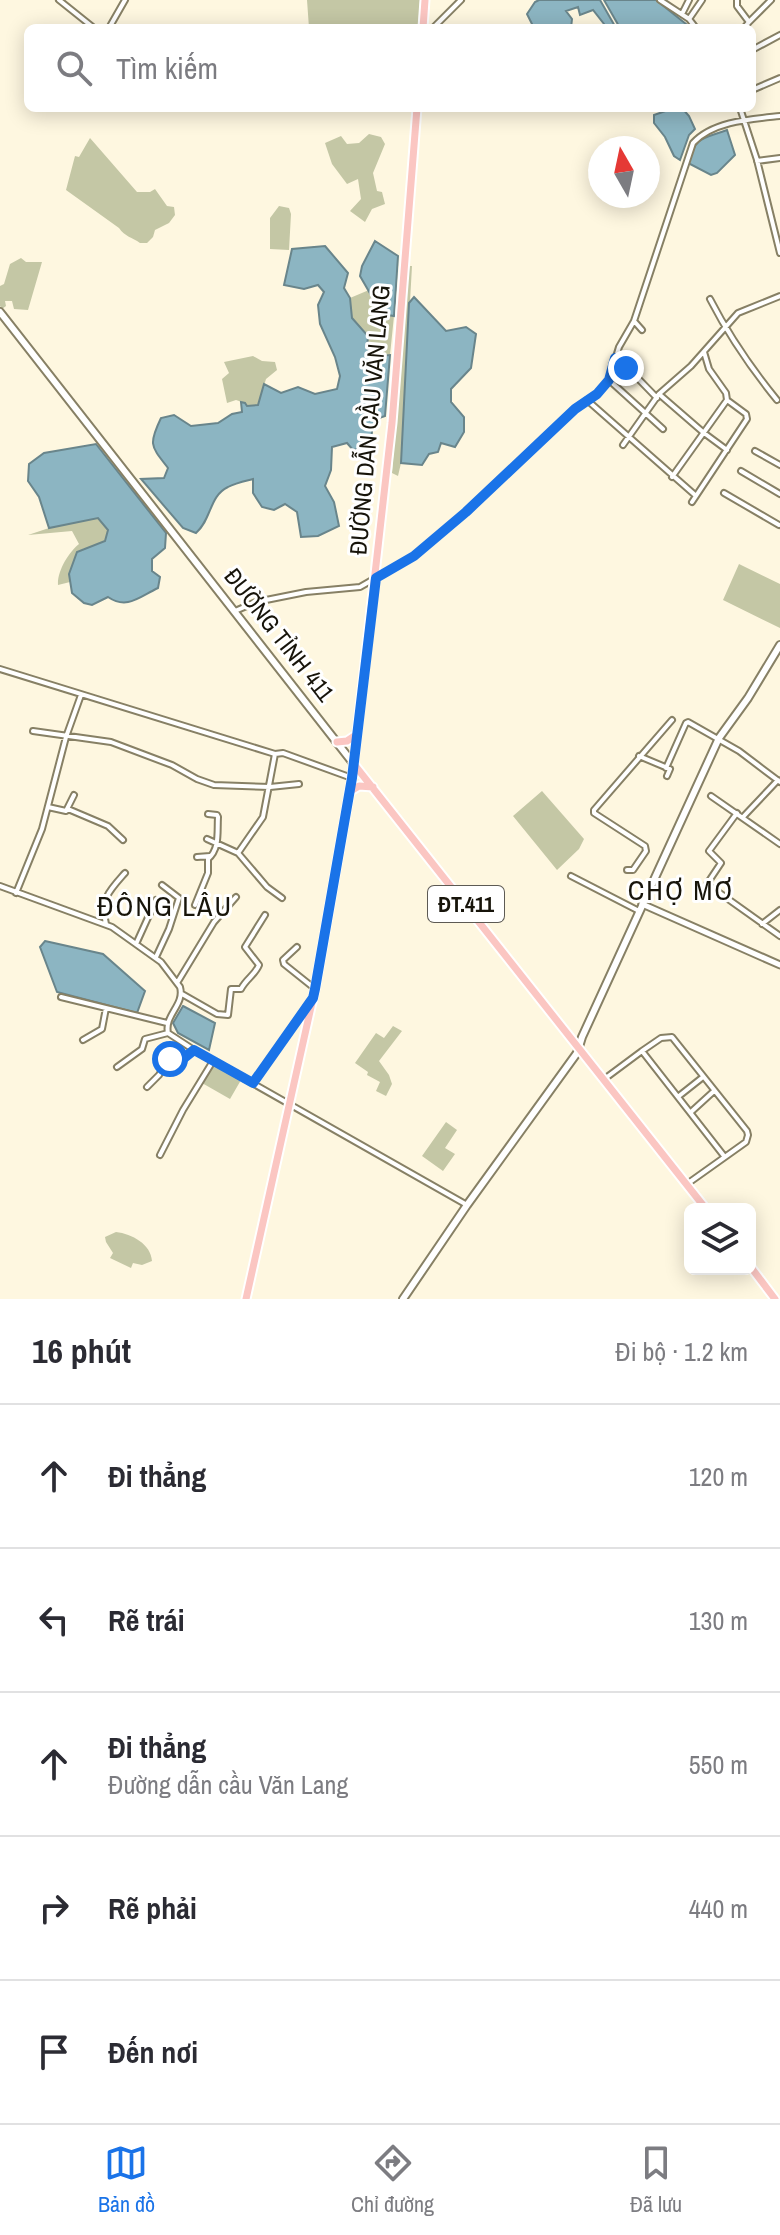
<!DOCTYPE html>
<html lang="vi">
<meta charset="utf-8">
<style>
:root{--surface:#fff;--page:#f2f2f3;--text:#2b2b33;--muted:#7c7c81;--line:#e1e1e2;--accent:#1a73e8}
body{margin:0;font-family:"Archivo Narrow",sans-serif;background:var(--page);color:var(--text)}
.controls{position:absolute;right:24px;bottom:24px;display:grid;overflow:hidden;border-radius:12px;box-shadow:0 4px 20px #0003}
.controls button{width:72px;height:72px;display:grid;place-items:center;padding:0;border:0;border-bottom:2px solid var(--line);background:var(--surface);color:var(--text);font:40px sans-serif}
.compass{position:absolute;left:588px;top:136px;width:72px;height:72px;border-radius:50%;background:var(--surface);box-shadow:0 4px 20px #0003;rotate:351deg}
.stop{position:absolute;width:24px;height:24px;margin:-18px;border:6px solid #1a73e8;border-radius:50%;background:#fff}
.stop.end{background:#1a73e8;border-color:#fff;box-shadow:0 2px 8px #0008}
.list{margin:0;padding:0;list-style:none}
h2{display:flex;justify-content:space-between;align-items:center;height:104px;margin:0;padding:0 32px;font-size:34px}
h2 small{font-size:26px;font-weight:400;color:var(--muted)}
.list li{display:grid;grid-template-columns:52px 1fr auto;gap:24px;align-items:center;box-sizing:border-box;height:144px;padding:0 32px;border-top:2px solid var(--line)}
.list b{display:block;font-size:30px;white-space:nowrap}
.list p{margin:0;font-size:26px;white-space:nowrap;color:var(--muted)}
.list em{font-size:26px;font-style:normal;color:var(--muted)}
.icon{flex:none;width:44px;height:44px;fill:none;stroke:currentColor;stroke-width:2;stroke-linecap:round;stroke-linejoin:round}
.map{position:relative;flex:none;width:780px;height:1299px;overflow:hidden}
.search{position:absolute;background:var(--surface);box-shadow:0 4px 20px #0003;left:24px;right:24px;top:24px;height:88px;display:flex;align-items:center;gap:20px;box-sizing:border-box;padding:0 28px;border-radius:12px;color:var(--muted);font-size:30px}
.sheet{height:824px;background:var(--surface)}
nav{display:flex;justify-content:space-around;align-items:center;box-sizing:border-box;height:112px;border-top:2px solid var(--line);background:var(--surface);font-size:22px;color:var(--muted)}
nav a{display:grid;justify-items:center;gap:4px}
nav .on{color:var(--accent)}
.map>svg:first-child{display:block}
.green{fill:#c4c7a5}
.water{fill:#8cb5c2;stroke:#69858b;stroke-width:2}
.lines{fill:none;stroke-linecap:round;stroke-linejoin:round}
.minor-casing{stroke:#878065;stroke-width:8}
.tertiary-casing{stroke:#878065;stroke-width:9}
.secondary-casing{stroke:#878065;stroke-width:10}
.primary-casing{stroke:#fff;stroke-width:11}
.minor{stroke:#fff;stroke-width:4}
.tertiary{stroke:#fff;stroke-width:5}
.secondary{stroke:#fff;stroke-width:6}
.primary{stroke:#fbc6c2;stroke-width:7}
.route{stroke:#1a73e8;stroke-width:10}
.labels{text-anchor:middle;stroke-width:6;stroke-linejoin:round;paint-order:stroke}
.shield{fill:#fff;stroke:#5d5a54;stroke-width:2}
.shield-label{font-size:22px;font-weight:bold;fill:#17140a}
.street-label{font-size:24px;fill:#17140a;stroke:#fff}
.quarter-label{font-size:28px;letter-spacing:2px;fill:#17140a;stroke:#fff}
</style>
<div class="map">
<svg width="780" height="1299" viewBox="0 0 780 1299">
<rect width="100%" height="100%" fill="#fef7e0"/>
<path class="green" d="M307,0H420L418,28H309Z
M369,134L381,137L385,144L373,173L377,191L382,192L385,204L372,209L365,222L350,211L361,199L358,179L347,184L332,164L325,143L341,136L347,144L359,143Z
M90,138L137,192H150L155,189L167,206L174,207L175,215L169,223L155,230L153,237L147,243H140C132,237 125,237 119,228L66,190L75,156L79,157Z
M279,206L289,208L291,214L289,250L270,249V218Z
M21,258L26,262H42L28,310L14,309L12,301H5L6,306L2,309L0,306V286L4,284L10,264Z
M407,266H412L401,463L398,476L392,473Z
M369,290L382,314L394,316L390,355L380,356L367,349L368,336L352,318L350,298Z
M253,356L262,361L275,362L277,370L266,379L258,405L246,407L245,403L236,400L227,403L222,379L229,373L224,362Z
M98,518L108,530L105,541L77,552L69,574L70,582L58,585C57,571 69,552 79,544L72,531L28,535L49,528Z
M739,564L780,584V628L723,600Z
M542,791L584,839L579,849L557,870L513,816Z
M393,1026L402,1031L379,1061L389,1075L392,1084L386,1096L376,1091L380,1082L367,1075L368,1072L355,1063L376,1033L384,1038Z
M215,1066L241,1080L230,1099L202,1083L211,1067Z
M446,1122L457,1130L445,1148L455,1154L443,1171L422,1156Z
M116,1232C132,1234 151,1244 152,1261L142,1265L133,1263L131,1268L110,1258L113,1253L106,1242L105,1237Z"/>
<path class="water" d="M539,0H600L616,28H603L604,24L593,10L580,15L578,7L566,11L572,19L571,28H534L527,14L535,2Z
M604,0H656L691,28H620Z
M674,108H682L689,116L695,129L689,135L680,160L674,156L665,137L654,123V115Z
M727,130L735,155L717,173L711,175L688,163C696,136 702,139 727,130Z
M375,241L398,256L394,316L382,314L360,276L362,266Z
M325,246L348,273L344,288L350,298L352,318L368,336L367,349L380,356L390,355L385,416C370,420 372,432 371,446L353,450L347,443L332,447L331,470L325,486L334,502L339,526L318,536L301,537L297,512L285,504L274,510L262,507L253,493V479C245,481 235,483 228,487C209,496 212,519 196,533L183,528L141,479L164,478L168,468C151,446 148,445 161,418L174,415L191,426L218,423L232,414L242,412L241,402L245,403L247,406L258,405L264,384L281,393L298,387L315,394L337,389L340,376L335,357L320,324L318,305L324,292L318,285L304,289L284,285L292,249Z
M414,297L446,331L466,327L476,334L471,368L451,389V402L464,417V432L455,447L441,443L438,452L429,454L422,465L401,463L409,303Z
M96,444L166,533L165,548L152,559V571L160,577L158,588C139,597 127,610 108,597L92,605L84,603L72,593L69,574L77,552L105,541L108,530L98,518L49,528L39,497L28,481L29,464L44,453Z
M45,941L103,954L145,991L137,1013L57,992L40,947Z
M183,1006L215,1023L209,1050L178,1033L173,1023Z"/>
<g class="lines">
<defs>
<path id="minor" d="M59,0L94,28
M660,0L689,19L696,28
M737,0V6L749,22L744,28
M682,14L689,0
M689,19L702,0
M749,22L771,0
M109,28L125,0
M433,28L461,0
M752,50L780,35
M752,90L780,78
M740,108L757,160L780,253
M757,161L780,158
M710,299C729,336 751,368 777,400
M634,321L642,330
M616,359L622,362L657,398
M609,380L663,429
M659,394L704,433L727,450
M587,400L695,495
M623,445L659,394L691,366L738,313L780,296
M755,451L780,465
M741,471L780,494
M672,477L727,400L726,393L709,369L704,352
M724,493L779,525
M692,502L747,419L746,414L727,400
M235,611L256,602L306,592L360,587L414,556L466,512L575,409L597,394L609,380L619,347L634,321L693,143C713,121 752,119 780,116
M0,669L275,754L283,753L352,778
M33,731L111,742L172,765L197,779L214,785L270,787L299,784
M275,754L263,817L238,853L267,887L282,898
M639,756L670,769L667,776
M666,768L686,723L688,722L739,751L780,782
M711,796L780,844
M48,807L66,811L74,795
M68,809L108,826L123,840
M737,813L709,851L721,863L707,884L780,936
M744,816L778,780
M207,839L238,853
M197,857L210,856
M627,870H633L646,851L645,846L594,813V810L672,720
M571,876L639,911
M0,886L112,927L161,962L180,987C185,1005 164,1015 168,1033L194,1050L467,1205
M16,893L42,829L66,737L81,695
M195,905L208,873V859C220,849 217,832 218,817L217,815L208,814
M106,924C100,899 109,891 125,873
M762,924L780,910
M136,944L156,900
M297,947L283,960L284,964L314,988
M156,957L169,929L179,898L162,885
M177,983L214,922L236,897
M182,994L217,1014L228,1015L231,989H241C246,979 255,975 259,965L245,947L265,915
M61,997L167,1023
M83,1040L102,1029L106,1008
M642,1051L661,1038L672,1037L747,1131L748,1135L746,1142L687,1184
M117,1067L142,1049L145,1039L168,1033
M603,1080L642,1051L724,1156
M253,1083L309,1003
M147,1087L159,1075L168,1060L181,1061L193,1050
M679,1096L703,1077
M691,1112L714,1091
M160,1155L183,1110L213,1061"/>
<path id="tertiary" d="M642,904L780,965"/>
<path id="secondary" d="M0,312L353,763
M403,1299L467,1205L577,1053L582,1037L719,738L748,698L780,645"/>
<path id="primary" d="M423,28L425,0
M337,742L347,741L356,735
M353,763L706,1209
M349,792L359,786L373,787
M750,1266L775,1299
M246,1299L315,989L352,778L392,423L417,108"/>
</defs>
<use href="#minor" class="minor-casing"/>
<use href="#tertiary" class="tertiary-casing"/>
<use href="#secondary" class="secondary-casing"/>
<use href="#primary" class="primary-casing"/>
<use href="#minor" class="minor"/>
<use href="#tertiary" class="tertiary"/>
<use href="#secondary" class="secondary"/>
<use href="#primary" class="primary"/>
</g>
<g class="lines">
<path class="route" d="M170,1059L179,1062L194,1050L253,1083L313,998L315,989L352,778L376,578L414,556L466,512L575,409L597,394L609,380L615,358L626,368"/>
</g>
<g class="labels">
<rect class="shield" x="428" y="886" width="76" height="36" rx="6"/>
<g class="shield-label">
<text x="466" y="912">ĐT.411</text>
</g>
<g class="street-label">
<text transform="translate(370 420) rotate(-85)" y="8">ĐƯỜNG DẪN CẦU VĂN LANG</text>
<text transform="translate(279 635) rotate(52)" y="8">ĐƯỜNG TỈNH 411</text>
</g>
<g class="quarter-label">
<text x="681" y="900">CHỢ MƠ</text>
<text x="165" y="916">ĐÔNG LÂU</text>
</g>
</g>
</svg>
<div class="controls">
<button><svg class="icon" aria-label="layers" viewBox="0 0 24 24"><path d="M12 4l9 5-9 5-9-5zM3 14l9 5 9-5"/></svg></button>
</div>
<svg class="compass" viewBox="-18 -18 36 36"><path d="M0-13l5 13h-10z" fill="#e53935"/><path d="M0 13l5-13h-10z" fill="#7c7c81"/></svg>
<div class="stop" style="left:170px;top:1059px"></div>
<div class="stop end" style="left:626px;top:368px"></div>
<div class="search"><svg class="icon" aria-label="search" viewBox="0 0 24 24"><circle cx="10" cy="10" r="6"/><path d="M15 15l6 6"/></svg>Tìm kiếm</div>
</div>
<section class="sheet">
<h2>16 phút<small>Đi bộ · 1.2 km</small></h2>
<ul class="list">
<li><svg class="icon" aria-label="ahead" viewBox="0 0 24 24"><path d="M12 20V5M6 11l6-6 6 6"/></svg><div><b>Đi thẳng</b></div><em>120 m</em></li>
<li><svg class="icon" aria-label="left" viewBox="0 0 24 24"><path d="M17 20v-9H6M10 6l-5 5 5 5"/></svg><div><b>Rẽ trái</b></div><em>130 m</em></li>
<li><svg class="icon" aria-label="ahead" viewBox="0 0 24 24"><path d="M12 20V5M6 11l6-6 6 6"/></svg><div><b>Đi thẳng</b><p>Đường dẫn cầu Văn Lang</p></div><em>550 m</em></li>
<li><svg class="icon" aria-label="right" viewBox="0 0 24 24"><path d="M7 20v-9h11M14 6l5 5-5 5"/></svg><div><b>Rẽ phải</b></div><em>440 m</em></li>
<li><svg class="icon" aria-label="arrive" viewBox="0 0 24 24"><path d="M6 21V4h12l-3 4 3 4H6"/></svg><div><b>Đến nơi</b></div></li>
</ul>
</section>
<nav>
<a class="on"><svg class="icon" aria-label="map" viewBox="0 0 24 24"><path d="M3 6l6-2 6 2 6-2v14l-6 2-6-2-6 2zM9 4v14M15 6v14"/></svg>Bản đồ</a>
<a><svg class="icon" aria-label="directions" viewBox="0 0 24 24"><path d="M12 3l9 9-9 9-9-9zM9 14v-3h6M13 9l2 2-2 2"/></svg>Chỉ đường</a>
<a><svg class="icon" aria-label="saved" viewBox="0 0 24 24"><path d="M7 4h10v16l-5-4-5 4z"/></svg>Đã lưu</a>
</nav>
